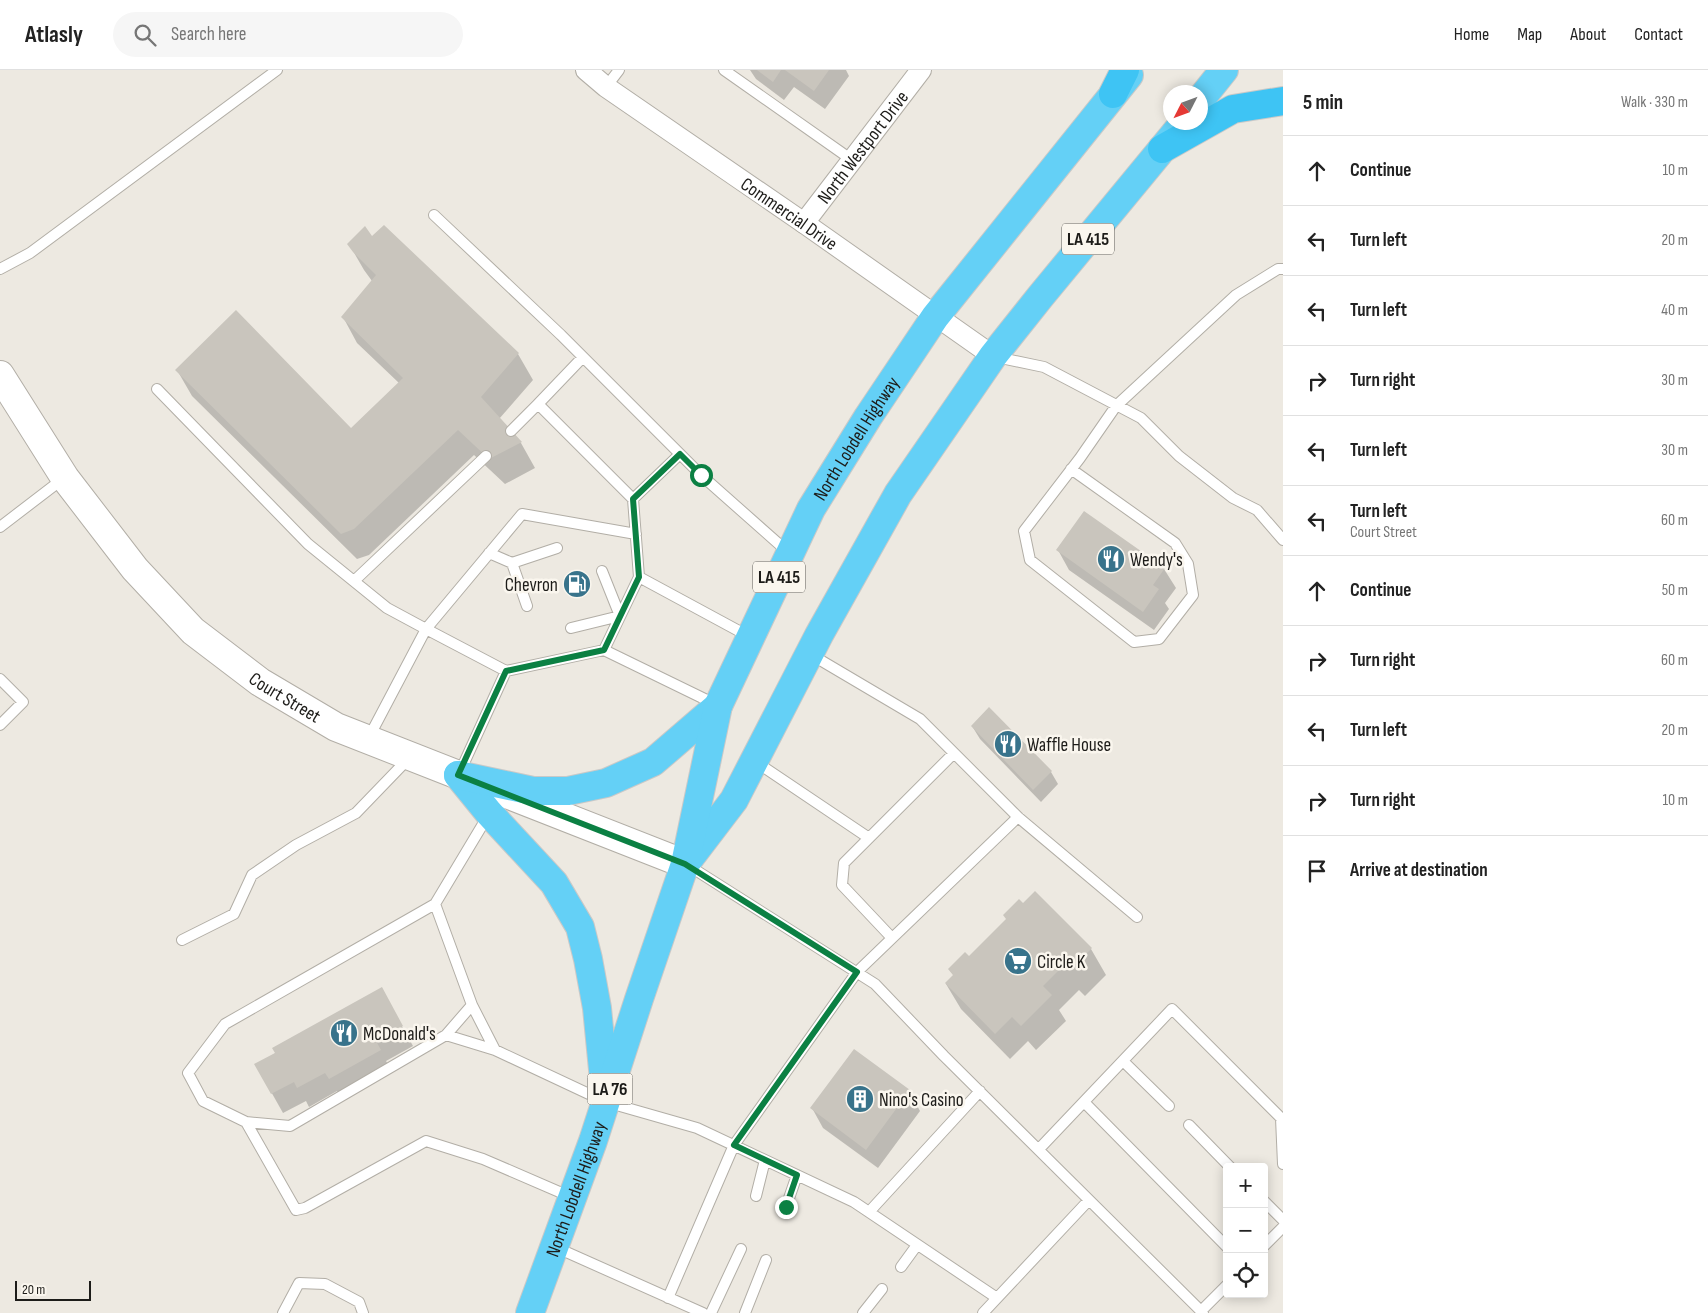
<!DOCTYPE html>
<meta charset="utf-8">
<style>
:root{--surface:#fff;--page:#f6f6f6;--text:#222;--muted:#767676;--line:#e0e0e0}
body{margin:0;font-family:"Sofia Sans Condensed",sans-serif;background:var(--page);color:var(--text)}
.controls{position:absolute;right:15px;bottom:15px;display:grid;overflow:hidden;border-radius:5px;box-shadow:0 2px 12px #0003}
.controls button{width:45px;height:45px;display:grid;place-items:center;padding:0;border:0;border-bottom:1px solid var(--line);background:var(--surface);color:var(--text);font:25px sans-serif}
.compass{position:absolute;left:1163px;top:15px;width:45px;height:45px;border-radius:50%;background:var(--surface);box-shadow:0 2px 12px #0003;rotate:228deg}
.scale{position:absolute;left:15px;bottom:12px;width:76px;box-sizing:border-box;padding-left:5px;border:2px solid #1d1c19;border-top:0;font-size:14px;line-height:18px;white-space:nowrap;color:#1d1c19;-webkit-text-stroke:4px #faf6ee;paint-order:stroke}
.stop{position:absolute;width:15px;height:15px;margin:-11px;border:4px solid #0b8043;border-radius:50%;background:#fff}
.stop.end{background:#0b8043;border-color:#fff;box-shadow:0 1px 5px #0008}
.list{margin:0;padding:0;list-style:none}
h2{display:flex;justify-content:space-between;align-items:center;height:65px;margin:0;padding:0 20px;font-size:21px}
h2 small{font-size:16px;font-weight:400;color:var(--muted)}
.list li{display:grid;grid-template-columns:32px 1fr auto;gap:15px;align-items:center;box-sizing:border-box;height:70px;padding:0 20px;border-top:1px solid var(--line)}
.list b{display:block;font-size:19px;white-space:nowrap}
.list p{margin:0;font-size:16px;white-space:nowrap;color:var(--muted)}
.list em{font-size:16px;font-style:normal;color:var(--muted)}
.icon{flex:none;width:28px;height:28px;fill:none;stroke:currentColor;stroke-width:2;stroke-linecap:round;stroke-linejoin:round}
.map{position:relative;flex:none;width:1283px;height:1243px;overflow:hidden}
header{display:flex;align-items:center;gap:30px;box-sizing:border-box;height:70px;padding:0 25px;background:var(--surface);border-bottom:1px solid var(--line)}
header strong{font-size:24px}
nav{display:flex;gap:28px;margin-inline-start:auto;font-size:18px}
.search{width:350px;height:45px;background:var(--page);display:flex;align-items:center;gap:12px;box-sizing:border-box;padding:0 18px;border-radius:28px;color:var(--muted);font-size:19px}
main{display:flex}
aside{flex:1;background:var(--surface)}
.map>svg:first-child{display:block}
.shadow{fill:#0003}
.building{fill:#c9c5bd}
.lines{fill:none;stroke-linecap:round;stroke-linejoin:round}
.service-casing{stroke:#b2aea6;stroke-width:12}
.minor-casing{stroke:#b2aea6;stroke-width:22}
.secondary-casing{stroke:#b2aea6;stroke-width:30}
.trunk-casing{stroke:#c9c9c8;stroke-width:30}
.motorway-casing{stroke:#c9c9c8;stroke-width:30}
.service{stroke:#fff;stroke-width:10}
.minor{stroke:#fff;stroke-width:20}
.secondary{stroke:#fff;stroke-width:28}
.trunk{stroke:#64d0f6;stroke-width:28}
.motorway{stroke:#3ec4f4;stroke-width:28}
.route{stroke:#0b8043;stroke-width:6}
.labels{text-anchor:middle;stroke-width:5;stroke-linejoin:round;paint-order:stroke}
.shield{fill:#faf6ee;stroke:#5f5d59;stroke-width:1}
.shield-label{font-size:18px;font-weight:bold;fill:#1d1c19}
.street-label{font-size:19px;fill:#1d1c19;stroke:#faf6ee}
.poi-label{font-size:19px;fill:#1d1c19;stroke:#faf6ee;text-anchor:start}
</style>
<header>
<strong>Atlasly</strong>
<div class="search"><svg class="icon" aria-label="search" viewBox="0 0 24 24"><circle cx="10" cy="10" r="6"/><path d="M15 15l6 6"/></svg>Search here</div>
<nav><a>Home</a><a>Map</a><a>About</a><a>Contact</a></nav>
</header>
<main>
<div class="map">
<svg width="1283" height="1243" viewBox="0 0 1283 1243">
<rect width="100%" height="100%" fill="#ede9e1"/>
<path class="shadow" d="M750,0H846L849,6L825,39L794,17L784,30L756,9Z
M372,168L518,284L533,310L499,349L521,373L535,398L505,414L474,385L369,485L357,489L192,326L177,300L351,360L399,313L357,273L343,247L372,211L364,200L349,174Z
M1058,480L1164,499L1176,518L1165,533L1169,539L1154,560L1069,500Z
M972,656L1051,702L1058,714L1041,732L980,669Z
M1035,823L1091,879L1106,905L1085,926L1079,920L1059,940L1066,951L1036,980L1028,971L1010,989L961,939L946,914L954,906L949,899L969,888Z
M381,919L413,976L386,991L391,1000L341,1028L337,1021L309,1037L306,1031L283,1043L256,995Z
M909,1021L920,1041L878,1098L823,1058L812,1038Z"/>
<path class="building" d="M757,0H781L773,12Z
M785,0H829L814,21Z
M384,155L519,283L481,327L522,372L489,389L458,360L354,459L341,464L175,300L236,240L351,358L403,308L341,247L376,205L353,182L347,174L365,156L372,166Z
M1084,441L1165,498L1153,515L1159,519L1143,542L1056,480Z
M989,637L1052,701L1033,720L971,656Z
M1035,821L1092,878L1069,901L1064,895L1043,916L1052,925L1021,956L1012,947L995,964L945,913L953,905L948,899L965,882L969,886L1006,849L1003,845L1019,829L1023,833Z
M382,917L403,956L376,971L381,980L329,1009L325,1003L297,1018L294,1012L271,1024L254,994L275,983L272,978Z
M854,979L910,1020L866,1080L810,1038Z"/>
<g class="lines">
<defs>
<path id="service" d="M724,0L852,90
M606,17L619,0
M434,145L561,265L701,405L789,483
M0,199L30,183L277,0
M583,287L538,334L633,429L680,384
M996,287L1044,297L1141,348L1179,386L1233,428L1257,440L1283,470
M157,319L308,474L387,538L426,559L368,669
M511,361L538,334
M1071,399L1175,473L1188,494L1193,525L1159,569L1134,572L1030,490L1024,461L1080,388L1116,336L1236,225L1278,199H1283
M633,429L639,507L604,580L506,601L426,559L522,444L636,464
M0,457L64,408
M489,483L512,493
M639,507L750,567
M354,511L486,386
M527,536L512,493L557,478
M571,558L620,546L602,501
M604,580L717,635
M810,584L920,649L1018,747L1137,847
M0,609L23,632L0,655
M756,692L869,768
M459,704L506,601
M489,744L435,834L225,954L188,1003L203,1031L246,1052L290,1056L446,965L495,980L606,1032L697,1058L854,1132L997,1228
M686,794L875,914L944,986L1203,1243
M435,834L472,935L446,965
M892,868L842,815L844,793L954,683
M182,870L234,844L252,805L296,775L356,743L409,688
M472,935L495,980
M1123,991L1169,1036
M1084,1032L1227,1177
M246,1052L296,1140L305,1138L426,1071L483,1089L571,1127
M1189,1055L1230,1097
M1039,1079L1172,939L1281,1048L1283,1094
M756,1126L765,1090
M1264,1131L1283,1150
M786,1137L797,1105
M869,1142L980,1021
M1264,1176L1283,1157
M555,1177L703,1243
M901,1197L917,1175
M668,1228L734,1075L857,902L1018,747
M1201,1241L1227,1215
M283,1243L299,1213L325,1214L359,1232L363,1243
M711,1243L741,1179
M745,1243L766,1190
M863,1243L882,1219
M983,1243L1089,1130"/>
<g id="minor">
<path id="s1" d="M586,0L606,17L804,153L993,286"/>
<path id="s2" d="M804,153L921,0"/>
</g>
<g id="secondary">
<path id="s3" d="M0,305L65,408L135,499L193,561L260,612L336,657L685,794"/>
</g>
<g id="trunk">
<path d="M1200,30L1224,0"/>
<path d="M458,705L489,743L554,813L580,857L588,889L597,938L605,1020"/>
<path d="M458,705L533,721H568L606,713L653,692L718,636"/>
<path d="M689,789L734,730L819,565L898,424L993,286L1040,227L1177,61"/>
<path id="s4" d="M530,1243L593,1071L639,929L685,794L718,636L811,439L868,347L935,247L1129,5"/>
</g>
<path id="motorway" d="M1113,24L1125,0
M1162,79L1233,39L1283,31"/>
</defs>
<use href="#service" class="service-casing"/>
<use href="#minor" class="minor-casing"/>
<use href="#secondary" class="secondary-casing"/>
<use href="#trunk" class="trunk-casing"/>
<use href="#motorway" class="motorway-casing"/>
<use href="#service" class="service"/>
<use href="#minor" class="minor"/>
<use href="#secondary" class="secondary"/>
<use href="#trunk" class="trunk"/>
<use href="#motorway" class="motorway"/>
</g>
<g class="lines">
<path class="route" d="M701,405L680,384L633,429L639,507L604,580L506,601L458,705L685,794L857,902L734,1075L797,1105L786,1137"/>
</g>
<defs>
<symbol id="restaurant-disc" viewBox="-11 -11 22 22"><circle r="9.5" fill="#38738b" stroke="#faf6ee"/><path d="M-5-6h1v4h1v-4h1v4h1v-4h1v5L-1.5 .5V6h-2V.5L-5-1ZM5-6V6H3V1.5H1.5Q1.5-4 5-6Z" fill="#fff"/></symbol>
<symbol id="fuel-disc" viewBox="-11 -11 22 22"><circle r="9.5" fill="#38738b" stroke="#faf6ee"/><path d="M-5.5-6h7V0h2V4h1.3V-2.5L3-4.5l.8-.8L6-3V5H2.5V1h-1V6h-7ZM-4.2-4.7v3.2H.2V-4.7Z" fill="#fff"/></symbol>
<symbol id="supermarket-disc" viewBox="-11 -11 22 22"><circle r="9.5" fill="#38738b" stroke="#faf6ee"/><path d="M-6-5.5h2.5l.6 2H6L4.5 2H-2.5L-4.4-4H-6ZM-1.5 3.2a1.3 1.3 0 1 0 .1 0ZM3 3.2a1.3 1.3 0 1 0 .1 0Z" fill="#fff"/></symbol>
<symbol id="building-disc" viewBox="-11 -11 22 22"><circle r="9.5" fill="#38738b" stroke="#faf6ee"/><path d="M-4-6H4V6H1V3H-1V6H-4ZM-2.5-4.3h1.7v1.8h-1.7ZM.8-4.3h1.7v1.8H.8ZM-2.5-1h1.7V.8h-1.7ZM.8-1h1.7V.8H.8Z" fill="#fff"/></symbol>
</defs>
<g fill-rule="evenodd">
<use href="#restaurant-disc" x="1095" y="473" width="32" height="32"/>
<use href="#fuel-disc" x="561" y="498" width="32" height="32"/>
<use href="#restaurant-disc" x="992" y="658" width="32" height="32"/>
<use href="#supermarket-disc" x="1002" y="875" width="32" height="32"/>
<use href="#restaurant-disc" x="328" y="947" width="32" height="32"/>
<use href="#building-disc" x="844" y="1013" width="32" height="32"/>
</g>
<g class="labels">
<g class="shield">
<rect x="1062" y="153.5" width="52" height="31" rx="4"/>
<rect x="753" y="491.5" width="52" height="31" rx="4"/>
<rect x="587.5" y="1003.5" width="45" height="31" rx="4"/>
</g>
<g class="shield-label">
<text x="1088" y="175">LA 415</text>
<text x="779" y="513">LA 415</text>
<text x="610" y="1025">LA 76</text>
</g>
<g class="street-label">
<text dy="7" stroke="none"><textPath href="#s2" startOffset="96">North Westport Drive</textPath></text>
<text dy="7" stroke="none"><textPath href="#s1" startOffset="249">Commercial Drive</textPath></text>
<text dy="7" stroke="none"><textPath href="#s4" startOffset="938">North Lobdell Highway</textPath></text>
<text dy="7" stroke="none"><textPath href="#s3" startOffset="435">Court Street</textPath></text>
<text dy="7" stroke="none"><textPath href="#s4" startOffset="132">North Lobdell Highway</textPath></text>
</g>
<g class="poi-label">
<text x="1130" y="496">Wendy's</text>
<text x="558" y="521" text-anchor="end">Chevron</text>
<text x="1027" y="681">Waffle House</text>
<text x="1037" y="898">Circle K</text>
<text x="363" y="970">McDonald's</text>
<text x="879" y="1036">Nino's Casino</text>
</g>
</g>
</svg>
<div class="controls">
<button>+</button>
<button>−</button>
<button><svg class="icon" aria-label="locate" viewBox="0 0 24 24"><circle cx="12" cy="12" r="6"/><path d="M12 2v4M12 18v4M2 12h4M18 12h4"/></svg></button>
</div>
<svg class="compass" viewBox="-18 -18 36 36"><path d="M0-13l5 13h-10z" fill="#e53935"/><path d="M0 13l5-13h-10z" fill="#767676"/></svg>
<div class="scale">20 m</div>
<div class="stop" style="left:701px;top:405px"></div>
<div class="stop end" style="left:786px;top:1137px"></div>
</div>
<aside>
<h2>5 min<small>Walk · 330 m</small></h2>
<ul class="list">
<li><svg class="icon" aria-label="ahead" viewBox="0 0 24 24"><path d="M12 20V5M6 11l6-6 6 6"/></svg><div><b>Continue</b></div><em>10 m</em></li>
<li><svg class="icon" aria-label="left" viewBox="0 0 24 24"><path d="M17 20v-9H6M10 6l-5 5 5 5"/></svg><div><b>Turn left</b></div><em>20 m</em></li>
<li><svg class="icon" aria-label="left" viewBox="0 0 24 24"><path d="M17 20v-9H6M10 6l-5 5 5 5"/></svg><div><b>Turn left</b></div><em>40 m</em></li>
<li><svg class="icon" aria-label="right" viewBox="0 0 24 24"><path d="M7 20v-9h11M14 6l5 5-5 5"/></svg><div><b>Turn right</b></div><em>30 m</em></li>
<li><svg class="icon" aria-label="left" viewBox="0 0 24 24"><path d="M17 20v-9H6M10 6l-5 5 5 5"/></svg><div><b>Turn left</b></div><em>30 m</em></li>
<li><svg class="icon" aria-label="left" viewBox="0 0 24 24"><path d="M17 20v-9H6M10 6l-5 5 5 5"/></svg><div><b>Turn left</b><p>Court Street</p></div><em>60 m</em></li>
<li><svg class="icon" aria-label="ahead" viewBox="0 0 24 24"><path d="M12 20V5M6 11l6-6 6 6"/></svg><div><b>Continue</b></div><em>50 m</em></li>
<li><svg class="icon" aria-label="right" viewBox="0 0 24 24"><path d="M7 20v-9h11M14 6l5 5-5 5"/></svg><div><b>Turn right</b></div><em>60 m</em></li>
<li><svg class="icon" aria-label="left" viewBox="0 0 24 24"><path d="M17 20v-9H6M10 6l-5 5 5 5"/></svg><div><b>Turn left</b></div><em>20 m</em></li>
<li><svg class="icon" aria-label="right" viewBox="0 0 24 24"><path d="M7 20v-9h11M14 6l5 5-5 5"/></svg><div><b>Turn right</b></div><em>10 m</em></li>
<li><svg class="icon" aria-label="arrive" viewBox="0 0 24 24"><path d="M6 21V4h12l-3 4 3 4H6"/></svg><div><b>Arrive at destination</b></div></li>
</ul>
</aside>
</main>
